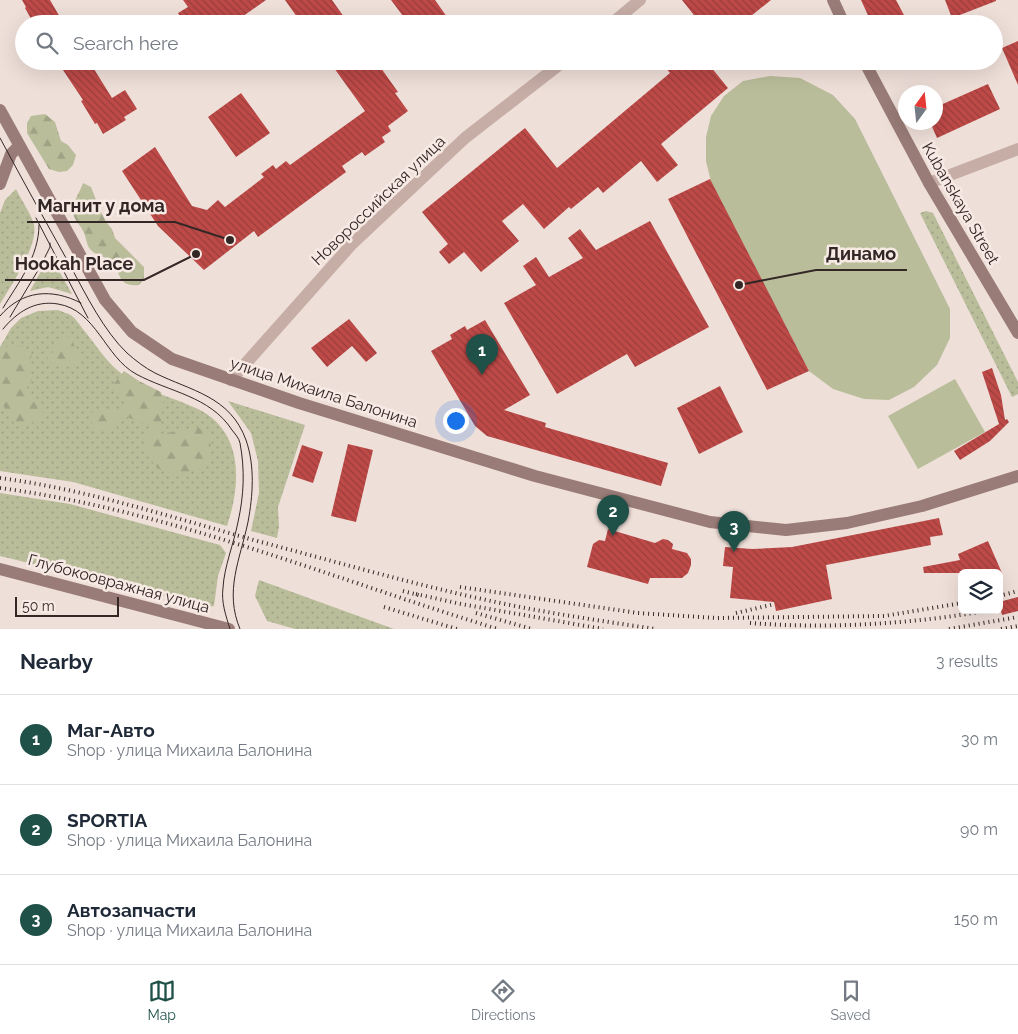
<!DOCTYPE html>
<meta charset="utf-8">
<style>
:root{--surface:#fff;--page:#f2f2f3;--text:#1f2937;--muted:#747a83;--line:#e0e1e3;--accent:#1f5149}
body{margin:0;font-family:Raleway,sans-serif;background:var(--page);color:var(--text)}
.controls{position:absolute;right:15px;bottom:15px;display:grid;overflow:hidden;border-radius:8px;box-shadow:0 5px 20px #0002}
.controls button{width:45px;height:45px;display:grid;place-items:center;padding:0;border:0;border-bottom:1px solid var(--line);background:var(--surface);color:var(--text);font:25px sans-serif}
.compass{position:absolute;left:898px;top:85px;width:45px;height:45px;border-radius:50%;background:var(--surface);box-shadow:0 5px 20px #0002;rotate:15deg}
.scale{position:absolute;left:15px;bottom:12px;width:104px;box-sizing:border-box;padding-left:5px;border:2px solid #332726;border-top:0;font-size:14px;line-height:18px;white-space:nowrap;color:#332726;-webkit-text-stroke:4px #f7eae4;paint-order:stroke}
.you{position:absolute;left:455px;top:420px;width:18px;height:18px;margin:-12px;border:4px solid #fff;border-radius:50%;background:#1a73e8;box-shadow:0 0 0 8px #1a73e833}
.badge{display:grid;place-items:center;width:32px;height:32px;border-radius:50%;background:var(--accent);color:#fff;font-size:16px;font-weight:700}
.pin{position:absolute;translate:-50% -41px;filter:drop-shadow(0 1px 2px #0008)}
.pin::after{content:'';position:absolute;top:26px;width:18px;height:15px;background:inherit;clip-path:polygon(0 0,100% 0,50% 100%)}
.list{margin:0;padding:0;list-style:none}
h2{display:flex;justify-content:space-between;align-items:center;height:65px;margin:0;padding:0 20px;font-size:21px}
h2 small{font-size:16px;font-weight:400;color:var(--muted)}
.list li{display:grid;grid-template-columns:32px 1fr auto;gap:15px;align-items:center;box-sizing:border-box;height:90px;padding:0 20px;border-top:1px solid var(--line)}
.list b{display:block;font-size:19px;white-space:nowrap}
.list p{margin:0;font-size:16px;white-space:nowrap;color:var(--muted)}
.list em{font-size:16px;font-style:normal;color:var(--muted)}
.icon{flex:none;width:28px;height:28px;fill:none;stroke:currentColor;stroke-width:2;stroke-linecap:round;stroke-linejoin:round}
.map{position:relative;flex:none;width:1018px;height:629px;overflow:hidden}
.search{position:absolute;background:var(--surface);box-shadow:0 5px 20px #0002;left:15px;right:15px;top:15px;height:55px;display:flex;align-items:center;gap:12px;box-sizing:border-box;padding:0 18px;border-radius:28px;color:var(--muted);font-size:19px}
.sheet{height:335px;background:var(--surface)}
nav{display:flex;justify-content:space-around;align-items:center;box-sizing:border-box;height:70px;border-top:1px solid var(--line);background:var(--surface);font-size:14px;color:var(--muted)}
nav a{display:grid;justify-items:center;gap:2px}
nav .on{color:var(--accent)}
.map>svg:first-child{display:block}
.grass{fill:url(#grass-dots)}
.forest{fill:url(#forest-firs)}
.garden{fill:#b9bd9a}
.building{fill:url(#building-back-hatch)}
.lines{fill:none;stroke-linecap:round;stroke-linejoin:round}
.minor{stroke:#c6ada6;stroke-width:12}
.tertiary{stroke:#c6ada6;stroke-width:12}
.secondary{stroke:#997c77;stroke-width:12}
.tram{stroke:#332726;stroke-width:1}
.rail{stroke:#332726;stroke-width:4;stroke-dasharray:1 4;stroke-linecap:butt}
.labels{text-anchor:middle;stroke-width:5;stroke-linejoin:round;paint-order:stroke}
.street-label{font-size:16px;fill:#332726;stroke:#f7eae4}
.leader{fill:none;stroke:#332726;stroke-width:2}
.callout-dot{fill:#332726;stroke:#f7eae4;stroke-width:2}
.callout-label{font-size:18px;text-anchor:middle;font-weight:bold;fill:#332726;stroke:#f7eae4;stroke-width:5;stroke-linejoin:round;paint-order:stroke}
</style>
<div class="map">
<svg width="1018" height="629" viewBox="0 0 1018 629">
<defs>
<pattern id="grass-dots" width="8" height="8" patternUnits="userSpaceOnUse" patternTransform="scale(1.25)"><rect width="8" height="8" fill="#b9bd9a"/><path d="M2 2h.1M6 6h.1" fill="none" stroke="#a0a285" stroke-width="1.8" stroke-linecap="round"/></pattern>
<pattern id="forest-firs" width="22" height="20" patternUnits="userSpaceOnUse" patternTransform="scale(1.25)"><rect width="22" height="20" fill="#b9bd9a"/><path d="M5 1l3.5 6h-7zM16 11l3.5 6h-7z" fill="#a0a285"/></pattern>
<pattern id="building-back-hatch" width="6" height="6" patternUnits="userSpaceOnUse" patternTransform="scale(1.25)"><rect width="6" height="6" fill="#be4a48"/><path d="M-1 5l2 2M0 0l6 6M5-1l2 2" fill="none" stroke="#9b3e3c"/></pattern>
</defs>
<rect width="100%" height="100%" fill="#efdfd9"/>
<path class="grass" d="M16,189C21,200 31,213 34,225C38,247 11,285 0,304V213L5,200Z
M926,211L933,213L1018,382V394L1012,397L920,213Z
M50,255L72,294L48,287L30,291Z
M58,310C62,312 68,313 72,316C76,319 79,324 82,328C95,343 105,361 122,374C145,391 172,397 198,409C244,432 241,484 227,526L73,482L0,471V347L11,328L21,318L38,311Z
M228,401L305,425L278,507L279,527L277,538L251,531L259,493L258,461L251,433Z
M0,493L70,504L220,545L226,553L218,576L214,606L209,607L0,556Z
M259,580L394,629H295L267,621L255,596Z"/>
<path class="forest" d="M45,114L55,122L61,141L68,145L76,155L73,165L67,171L59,172L49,169L27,133V123L31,116Z
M83,183L91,187L100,210L106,222L112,229L115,238L144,267V279L139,285C115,287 123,271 109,260C104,256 96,255 92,251C86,246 87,239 84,233C81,225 74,221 73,212C72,203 80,192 83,183Z
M64,337H70C77,347 72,351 86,357L65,368C56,366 46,364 47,352L52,353L56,348L55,341Z
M22,346L32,355L29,363L32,380L27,387C31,401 37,403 44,414C26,432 13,426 3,405L0,404V348Z
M124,371L139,381L161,392L163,402L160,434L199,428L208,432C211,443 212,451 209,463C195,471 174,480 159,469C152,464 147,452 143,445L146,437L152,432L149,426L127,417L115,422L108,429H96L91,421V413L102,409L124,411L128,401L113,385Z"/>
<path class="garden" d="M770,76L800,78L833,95L855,119L950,309V338L937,365L914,387L889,400L864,399L833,389L809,371L713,190L706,161V137L711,116L724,96L743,81Z
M955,379L985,432L918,469L888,416Z"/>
<path class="building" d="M22,0H50L64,24H34L25,8L26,7Z
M183,0H266L232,24H185L178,13L188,7Z
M285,0H332L349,24H302Z
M391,0H435L452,24H409Z
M682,0H771L741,24H701Z
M861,0H896L905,17L891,24H872Z
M945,0H996V1L952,18Z
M1018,41V85L1002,48Z
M57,61H89L112,98L125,90L137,109L124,117L126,120L103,134L97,123L95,124L81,101L83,100Z
M329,61H376L398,92L395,93L408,111L388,126L391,131L382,137L385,142L365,156L362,152L342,166L346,172L258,237L254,231L204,270L158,226L122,171L155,147L192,206L207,210L218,200L225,207L264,177L261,174L273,165L276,169L286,161L290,165L365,111Z
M660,61H706L728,88L661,144L678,165L657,182L641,161L603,193L598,187L571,209L569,207L544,229L523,204L502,221L519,241L481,272L464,252L449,264L439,252L448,244L422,212L525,128L557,168L670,73Z
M988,84L1000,109L937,138L930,122H936V107Z
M241,93L270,133L236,157L208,117Z
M710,179L809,371L767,390L668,199Z
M650,221L709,327L635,367L627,354L557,394L504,303L536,285L523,266L536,257L549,277L583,258L568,238L580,229L596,250Z
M349,319L377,353L366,362L352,346L327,367L311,348Z
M485,320L530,395L504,410L546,423L545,427L668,463L661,486L487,436L475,426L431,351L452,339L450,335L465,326L467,330Z
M992,368L1001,395L1005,420L1007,419L1009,422L990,441L960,460L954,451L999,424L982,372Z
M720,386L743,432L699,454L677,408Z
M348,444L373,450L356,522L331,516Z
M302,445L323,452L313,483L292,476Z
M939,518L943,535L930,537L931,545L826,565L832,599L776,611L774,602L730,598L733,567L723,566L725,547L752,549L792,547Z
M608,529L655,543L663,539L668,540L673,544L672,549L687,553L691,559V565L688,573L682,578H650L648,584L587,567L593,544L599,540L605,541Z
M988,541L1002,573H924L923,567L960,560L958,554Z
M1018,597V611L1002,615L999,602Z"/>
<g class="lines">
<path class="minor" d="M611,24L640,0
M231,380L351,245L465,138L564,61"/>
<path class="tertiary" d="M929,183L1018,149"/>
<path class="secondary" d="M833,0L844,24
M864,61L929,183L1018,333
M0,110L105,300L132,332L172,359L299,403L535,476L710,522L786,530L847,523L922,506L1018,476
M0,184L11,154L19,146
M0,569L229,629"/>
<path class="tram" d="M0,138C23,181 47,224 71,267C86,295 104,331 127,353C135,360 145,368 155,373C191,391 230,396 246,440C255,466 253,495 248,522C240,560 224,591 240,629
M36,218L88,318
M3,308C18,283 39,257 39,225
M0,316C22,290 52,288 81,303
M10,317L40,267L50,247V243
M3,329C17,312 35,300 58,304C96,310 105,357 136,374C169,392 210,396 232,430C235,434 239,438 240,443C245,470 244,495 238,522C234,543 224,567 223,588C221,602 226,616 230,629"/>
<path class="rail" d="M0,478C89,490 174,518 261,542C352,566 443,593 536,610C575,617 615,623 655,629
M0,488C171,511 333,579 498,629
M460,587L638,613L716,618L884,616L962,603
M403,591L422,596
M416,594L461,604L603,629
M999,596L1018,591
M384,607L457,629
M999,609L1001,608
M476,613L532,629
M736,613L775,604
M750,623C828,629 913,624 991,610
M949,629L1018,617
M1001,629L1018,626"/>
</g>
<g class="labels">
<g class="street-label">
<text transform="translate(378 200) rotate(-44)" y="6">Новороссийская улица</text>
<text transform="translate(961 203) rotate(60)" y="6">Kubanskaya Street</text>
<text transform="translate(324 392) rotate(18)" y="6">улица Михаила Балонина</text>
<text transform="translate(119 583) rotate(15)" y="6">Глубокоовражная улица</text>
</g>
</g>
<path class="leader" d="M230 240L175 222H27M739 285L816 270H907M196 254L144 280H5"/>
<g class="callout-dot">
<circle cx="230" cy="240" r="5"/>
<circle cx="739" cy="285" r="5"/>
<circle cx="196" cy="254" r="5"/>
</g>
<g class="callout-label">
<text x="101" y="212">Магнит у дома</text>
<text x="861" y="260">Динамо</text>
<text x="74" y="270">Hookah Place</text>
</g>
</svg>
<div class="controls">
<button><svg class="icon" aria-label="layers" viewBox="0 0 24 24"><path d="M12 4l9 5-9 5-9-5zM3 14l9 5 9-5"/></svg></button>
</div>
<svg class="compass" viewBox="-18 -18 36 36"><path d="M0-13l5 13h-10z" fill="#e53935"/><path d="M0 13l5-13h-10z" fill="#747a83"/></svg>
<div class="scale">50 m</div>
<div class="you"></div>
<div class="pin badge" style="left:482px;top:375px">1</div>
<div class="pin badge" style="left:613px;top:536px">2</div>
<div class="pin badge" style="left:734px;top:552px">3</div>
<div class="search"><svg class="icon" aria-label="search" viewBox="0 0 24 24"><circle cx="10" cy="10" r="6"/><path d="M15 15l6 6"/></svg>Search here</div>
</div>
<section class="sheet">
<h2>Nearby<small>3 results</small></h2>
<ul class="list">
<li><span class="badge">1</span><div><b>Маг-Авто</b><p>Shop · улица Михаила Балонина</p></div><em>30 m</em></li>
<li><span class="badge">2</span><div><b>SPORTIA</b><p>Shop · улица Михаила Балонина</p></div><em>90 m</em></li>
<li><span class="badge">3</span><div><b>Автозапчасти</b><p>Shop · улица Михаила Балонина</p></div><em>150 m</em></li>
</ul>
</section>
<nav>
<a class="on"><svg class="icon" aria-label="map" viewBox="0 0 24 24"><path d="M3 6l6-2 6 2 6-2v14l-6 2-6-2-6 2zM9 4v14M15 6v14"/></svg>Map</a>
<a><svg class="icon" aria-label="directions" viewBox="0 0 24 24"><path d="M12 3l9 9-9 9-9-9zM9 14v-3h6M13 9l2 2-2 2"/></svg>Directions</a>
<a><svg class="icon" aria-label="saved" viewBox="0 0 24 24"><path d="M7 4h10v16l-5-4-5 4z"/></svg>Saved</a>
</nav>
